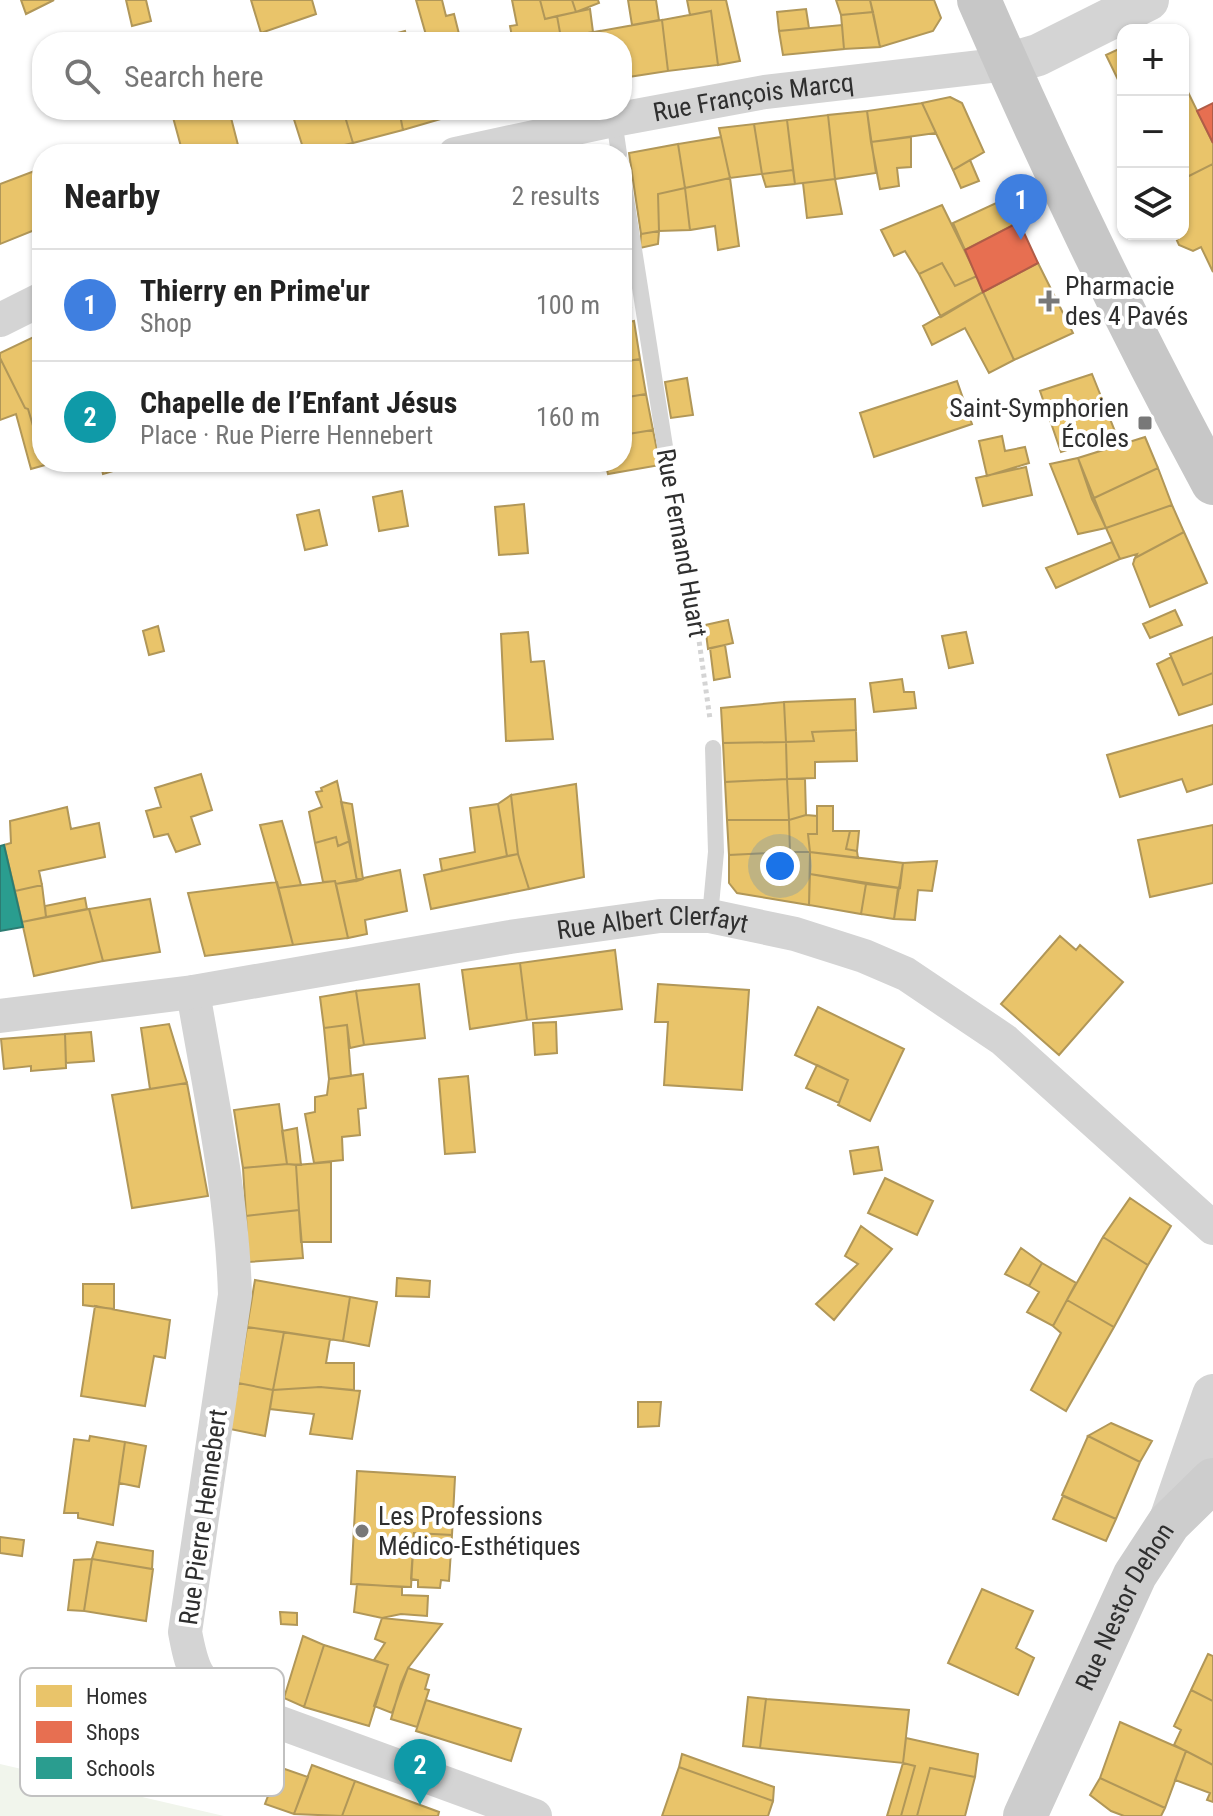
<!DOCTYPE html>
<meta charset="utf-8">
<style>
:root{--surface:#fff;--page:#f6f6f6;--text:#222;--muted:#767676;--line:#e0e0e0;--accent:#db2777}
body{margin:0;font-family:"Roboto Condensed",sans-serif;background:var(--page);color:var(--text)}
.controls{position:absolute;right:24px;top:24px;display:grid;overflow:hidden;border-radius:16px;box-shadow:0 2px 6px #0004}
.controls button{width:72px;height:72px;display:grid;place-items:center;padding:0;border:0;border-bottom:2px solid var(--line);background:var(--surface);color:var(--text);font:40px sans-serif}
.you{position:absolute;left:780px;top:866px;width:28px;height:28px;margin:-20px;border:6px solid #fff;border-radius:50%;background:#1a73e8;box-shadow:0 0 0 12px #1a73e833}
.badge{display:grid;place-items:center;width:52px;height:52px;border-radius:50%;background:var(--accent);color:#fff;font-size:26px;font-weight:700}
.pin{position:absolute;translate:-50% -66px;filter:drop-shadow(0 2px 4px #0008)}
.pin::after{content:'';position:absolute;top:42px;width:28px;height:24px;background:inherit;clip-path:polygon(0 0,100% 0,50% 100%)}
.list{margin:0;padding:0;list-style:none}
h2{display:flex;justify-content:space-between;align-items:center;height:104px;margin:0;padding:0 32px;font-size:34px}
h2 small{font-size:26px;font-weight:400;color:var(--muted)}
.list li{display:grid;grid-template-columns:52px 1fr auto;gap:24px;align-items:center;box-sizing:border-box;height:112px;padding:0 32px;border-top:2px solid var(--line)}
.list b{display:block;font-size:30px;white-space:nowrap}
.list p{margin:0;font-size:26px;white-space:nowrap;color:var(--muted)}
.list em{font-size:26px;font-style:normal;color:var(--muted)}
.icon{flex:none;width:44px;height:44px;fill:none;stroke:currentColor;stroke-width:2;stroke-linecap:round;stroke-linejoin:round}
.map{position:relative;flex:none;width:1213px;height:1816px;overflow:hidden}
.search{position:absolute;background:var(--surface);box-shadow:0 2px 6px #0004;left:32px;top:32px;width:600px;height:88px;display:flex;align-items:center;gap:20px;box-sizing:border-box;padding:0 28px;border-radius:32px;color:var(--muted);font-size:30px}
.panel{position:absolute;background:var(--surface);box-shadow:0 2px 6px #0004;left:32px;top:144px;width:600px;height:328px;border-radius:32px}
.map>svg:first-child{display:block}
.green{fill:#f1f5ec}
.homes{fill:#e9c46a;stroke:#b19758;stroke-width:2}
.shops{fill:#e76f51;stroke:#b05c47;stroke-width:2}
.schools{fill:#2a9d8f;stroke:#2c7c72;stroke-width:2}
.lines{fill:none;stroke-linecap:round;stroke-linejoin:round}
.path{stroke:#d4d4d4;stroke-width:5;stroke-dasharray:4 4;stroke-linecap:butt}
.service{stroke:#d4d4d4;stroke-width:16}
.minor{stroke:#d4d4d4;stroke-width:34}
.tertiary{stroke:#d4d4d4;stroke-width:42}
.secondary{stroke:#cdcdcd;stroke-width:44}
.primary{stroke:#c7c7c7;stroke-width:44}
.poi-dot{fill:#787878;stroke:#fff;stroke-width:3}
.labels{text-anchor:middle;stroke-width:8;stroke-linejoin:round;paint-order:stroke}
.street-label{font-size:26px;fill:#2f2f2f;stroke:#fff}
.poi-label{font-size:26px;fill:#2f2f2f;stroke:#fff;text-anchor:start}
.key{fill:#fff;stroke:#c1c1c1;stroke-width:2}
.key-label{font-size:22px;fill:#2f2f2f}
</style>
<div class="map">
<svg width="1213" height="1816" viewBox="0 0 1213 1816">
<rect width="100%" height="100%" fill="#fff"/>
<path class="green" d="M0,1764L224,1816H0Z"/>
<path class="homes" d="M21,0H54L26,14Z
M126,0H146L151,21L132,26Z
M251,0H312L316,14L261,33Z
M416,0H442L446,16L454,14L461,42H428Z
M512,0H540L545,19L557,16L561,38L542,42H513L510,26L517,25Z
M540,0H572L576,12L545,19Z
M572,0H598L599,3L576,12Z
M628,0H656L659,20L632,25Z
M687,0H726L740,61L718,65L711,11L690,15Z
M836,0H870L873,12L841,15Z
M870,0H934L941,18L933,31L880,47Z
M590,9L593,32L561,38L557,16Z
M806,9L809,28L779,31L777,12Z
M711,11L718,65L668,71L662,20Z
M873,12L880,47L844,49L841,15Z
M662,20L668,71L622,78V42H603L600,31Z
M842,25L844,49L783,55L779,31Z
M405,31L408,42H364Z
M600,31L603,42H560L559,38Z
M1123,47V90L1106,55Z
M1183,82L1213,143V164L1183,179Z
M950,97L962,103L984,152L953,170L922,103Z
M922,103L936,133L871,142L867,111Z
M171,110H229L238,145L205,154H183Z
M291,110H343L353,143L305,154Z
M343,110H399L403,130L353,143Z
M399,110H442L444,118L403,130Z
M867,111L876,173L835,179L828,115Z
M828,115L835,179L795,184L787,120Z
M787,120L793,170L762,174L754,124Z
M754,124L762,174L730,178L719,128Z
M721,137L730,178L685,188L678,144Z
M911,137V167L897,168L899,186L880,189L871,142Z
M678,144L685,188L658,194L659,231L641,234L629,153Z
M970,160L979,181L961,188L953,170Z
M1213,164V272L1201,247L1193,251L1179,245L1174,234H1183V179Z
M37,170L42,181V227L0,244V184Z
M793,170L795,184L766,187L762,174Z
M730,178L739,246L718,250L715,226L690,230L685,188Z
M835,179L842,214L807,218L803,183Z
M685,188L690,230L659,231L658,194Z
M1007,198L1019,222L965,250L953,223Z
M942,205L977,276L955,286L942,263L919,274L905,251L894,256L881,230Z
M659,231L658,244L640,248L641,234Z
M622,256L631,307L622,309Z
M942,263L955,286L977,276L983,292L941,317L919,274Z
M1038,263L1073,333L1014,360L983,292Z
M983,292L1014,360L989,373L965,328L932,345L923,326Z
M634,321L640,359L622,362V323Z
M42,333V402L40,403L42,410V456L28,409L25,408L0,358V353Z
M0,358L25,408L28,409L45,465L31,469L16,414L0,420Z
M640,359L646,394L622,398V362Z
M1092,374L1116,434L1061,452L1040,391Z
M687,378L693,415L671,418L665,382Z
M957,381L972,424L874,457L860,413Z
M646,394L653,430L622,435V398Z
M653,430L660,465L608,474L605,462H622V435Z
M1002,436L1005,451L1025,447L1029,463L987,476L979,441Z
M1145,437L1158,468L1092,499L1078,458Z
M1078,458L1106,528L1078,534L1050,464Z
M100,462H121L123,468L103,474Z
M1026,467L1032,495L983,506L976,478Z
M1158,468L1172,505L1106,528L1092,499Z
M402,491L408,526L379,531L373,497Z
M524,504L528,553L499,555L495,507Z
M1172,505L1184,532L1135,558L1137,554L1120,559L1106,528Z
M319,510L327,545L305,550L297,515Z
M1184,532L1207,583L1150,607L1133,564L1135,558Z
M1112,542L1120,559L1056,588L1046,568Z
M1175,610L1182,625L1150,638L1143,624Z
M728,620L733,643L708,649L705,625Z
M158,626L164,651L149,655L143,631Z
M528,632L531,662L544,661L553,739L506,741L501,634Z
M966,632L973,663L949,668L942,636Z
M1213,637V673L1183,685L1170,654Z
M725,645L730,677L714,680L710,648Z
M1171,657L1183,685L1213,673V704L1179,715L1157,664Z
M902,679L904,692H914L916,708L874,712L870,683Z
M855,699L856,730L812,732L814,741L786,742L784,702Z
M784,702L786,742L723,743L721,708Z
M1213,725V784L1187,792L1182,779L1120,797L1107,755Z
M856,730L857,761L815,762V778L787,779L786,742L814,741L812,732Z
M786,742L787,779L725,782L723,743Z
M201,774L212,810L191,817L200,844L176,852L168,834L154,837L146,811L161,807L155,788Z
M787,779L789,820H727L725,782Z
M787,779H805L806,815L789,820Z
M337,781L350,841L338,846L336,837L315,843L309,812L322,807L316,792L322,791L321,788Z
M576,784L584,877L529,889L518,854L511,795Z
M511,795L518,854L507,856L498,804Z
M341,802L352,804L363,879L357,881Z
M498,804L507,856L442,871L440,859L475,852L470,808Z
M817,806H833V831H850L846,849L857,851L858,858L810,852L808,834H817Z
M67,807L71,829L99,823L105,857L39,871L42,885L15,891L4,845L11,843L10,821Z
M806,815L817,816V834H808L810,852H790L789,820Z
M727,820H789L790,852L729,855Z
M282,821L301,885L278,888L260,825Z
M1213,825V883L1150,897L1138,840Z
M850,831H859L857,851L846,849Z
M336,837L338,846L350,841L357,881L336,884L335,881L323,882L315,843Z
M790,852H810L809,905L737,893L729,883V855Z
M810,852L903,863L900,888L810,874Z
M518,854L529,889L431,909L424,875Z
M937,861L932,891L918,890L915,920L894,919L903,863Z
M400,870L407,911L365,920L367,934L348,938L336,884Z
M810,874L866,884L861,914L809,905Z
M335,881L348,938L293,945L278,888Z
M277,882L293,945L205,956L188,893Z
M866,884L898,888L894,919L861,914Z
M42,885L46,917L22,922L15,891Z
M85,898L87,909L46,917L45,906Z
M150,899L160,952L103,961L89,909Z
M89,909L103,961L34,976L22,922Z
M1060,936L1076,950L1080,945L1123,982L1059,1055L1001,1004Z
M615,950L622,1009L527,1020L520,963Z
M520,963L527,1020L470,1029L462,970Z
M419,984L425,1038L364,1045L356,991Z
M658,984L749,990L742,1090L664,1085L668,1022H655Z
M356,991L364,1045L350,1048L347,1025L324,1028L320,997Z
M818,1007L904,1049L870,1121L838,1105L848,1080L795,1055Z
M556,1022L557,1053L535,1055L533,1023Z
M169,1024L187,1083L150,1089L141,1028Z
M347,1025L351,1076L329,1079L324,1028Z
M91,1032L94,1061L66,1063L65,1034Z
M65,1034L66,1068L31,1071V1066L4,1069L1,1039Z
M817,1065L848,1080L839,1103L806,1088Z
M363,1074L366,1108L358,1109L360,1135L342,1137L343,1160L314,1163L305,1114L315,1112V1097L327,1095L329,1079Z
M468,1076L475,1152L445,1154L439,1079Z
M187,1083L208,1196L132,1208L112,1095Z
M279,1104L287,1164L243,1168L234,1110Z
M297,1128L301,1165L287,1164L282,1131Z
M878,1147L882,1170L854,1174L850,1151Z
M331,1162V1242H301L296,1165Z
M287,1164L296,1165L299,1210L246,1216L243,1168Z
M885,1178L933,1201L917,1235L868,1213Z
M1130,1198L1171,1226L1148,1265L1103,1237Z
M299,1210L303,1258L248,1262L246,1216Z
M861,1226L892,1249L834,1320L816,1304L858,1264L845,1256Z
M1103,1237L1148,1265L1114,1327L1067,1300Z
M1021,1248L1042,1263L1029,1286L1005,1274Z
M1042,1263L1076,1283L1053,1326L1027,1312L1039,1292L1029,1286Z
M397,1278L430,1281L429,1297L396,1296Z
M255,1280L350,1297L343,1341L247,1327Z
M83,1284H114V1309L83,1305Z
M350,1297L377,1302L369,1346L343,1341Z
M1067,1300L1114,1327L1066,1411L1031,1390L1061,1333L1053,1326Z
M95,1306L170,1320L165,1358L154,1356L145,1406L81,1396Z
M247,1327L284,1332L273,1390L238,1383Z
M284,1332L330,1339L326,1363H354V1390L320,1387L273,1390Z
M238,1383L273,1390L265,1436L230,1429Z
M320,1387L360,1391L352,1439L310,1434L314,1414L270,1409L273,1390Z
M638,1402H661L659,1426L638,1427Z
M1111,1423L1152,1441L1140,1462L1088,1436Z
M90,1436L125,1442L113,1525L78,1518V1513H64L74,1439L89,1441Z
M1088,1436L1140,1462L1116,1519L1062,1495Z
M125,1442L146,1446L139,1487L119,1483Z
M357,1471L455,1477L452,1535L414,1533L411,1587L351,1584Z
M1063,1496L1116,1519L1106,1541L1053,1519Z
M414,1533L452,1535L449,1581L441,1580L440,1588L418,1587V1580L411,1579Z
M0,1537L24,1540L22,1556L0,1553Z
M97,1542L153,1551L152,1569L92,1559Z
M92,1559L84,1611L68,1610L74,1560Z
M92,1559L153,1569L146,1621L84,1611Z
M357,1584L402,1587V1595L428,1596L427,1616L401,1614L382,1618L354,1612Z
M982,1589L1033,1611L1016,1648L1034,1658L1018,1695L948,1663Z
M280,1612L297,1613V1625L281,1624Z
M382,1618L442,1624L408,1668L392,1713L374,1706L388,1665L374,1660L385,1643L375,1639Z
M303,1636L324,1645L304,1707L284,1698Z
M324,1645L388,1665L369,1726L304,1707Z
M1208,1654L1213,1656V1701L1191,1690Z
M408,1668L429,1675L425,1689L429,1690L417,1727L391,1719L401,1684Z
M1191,1690L1213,1701V1765L1174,1745L1181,1730L1174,1726Z
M748,1697L766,1699L760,1748L743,1746Z
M766,1699L909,1710L903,1763L760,1748Z
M426,1700L521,1729L511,1761L416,1731Z
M1120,1722L1186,1751L1165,1808L1100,1778Z
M906,1738L978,1754L975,1777L930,1768L917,1816H901L915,1766L903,1763Z
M1186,1751L1213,1765V1802L1207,1800L1210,1793L1175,1780Z
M682,1754L774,1787L773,1801L679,1767Z
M903,1763L915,1766L901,1816H887Z
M312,1765L355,1781L342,1816L294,1814Z
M279,1767L308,1777L294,1814L265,1804Z
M679,1767L773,1801L768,1816H662Z
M930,1768L975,1777L965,1816H917Z
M1100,1778L1165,1808L1161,1816H1124L1111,1811L1090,1795Z
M355,1781L439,1812L438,1816H342Z"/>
<path class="shops" d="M1213,103V143L1197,111Z
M1019,222L1038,263L983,292L965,250Z"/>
<path class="schools" d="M4,845L23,927L0,931V846Z"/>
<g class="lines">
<path class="path" d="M675,500L696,619L710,719"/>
<path class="service" d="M614,120L619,154
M622,173L669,472
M710,916L716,852L713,748"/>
<g class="minor">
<path id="s1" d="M455,154L614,120L765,92L1007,64"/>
<path d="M0,320L42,299"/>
<path d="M193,992C210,1092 232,1192 235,1295L185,1632C192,1669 195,1679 226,1703L535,1816"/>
<path id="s2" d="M0,1016L193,992L510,937L660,916H710L795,934L864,956L906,974L1004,1040L1213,1228"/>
</g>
<path class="tertiary" d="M1007,64L1038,55L1148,0
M1169,1523L1213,1395"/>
<path class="secondary" id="s3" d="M1025,1816L1135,1575L1169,1523L1213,1480"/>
<path class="primary" d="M979,0C1050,164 1128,326 1213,483"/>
</g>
<g class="poi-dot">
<path d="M1045 289h8v8h8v8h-8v8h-8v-8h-8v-8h8z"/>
<rect x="1137" y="415" width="16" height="16" rx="4"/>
<circle cx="362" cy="1531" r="8"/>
</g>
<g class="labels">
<g class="street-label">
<text dy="9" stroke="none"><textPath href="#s1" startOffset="304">Rue François Marcq</textPath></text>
<text transform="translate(682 543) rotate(80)" y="9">Rue Fernand Huart</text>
<text dy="9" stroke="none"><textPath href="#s2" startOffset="660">Rue Albert Clerfayt</textPath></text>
<text transform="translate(203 1517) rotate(-82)" y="9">Rue Pierre Hennebert</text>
<text dy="9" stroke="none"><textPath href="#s3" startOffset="232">Rue Nestor Dehon</textPath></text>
</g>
<g class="poi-label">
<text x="1065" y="295">Pharmacie<tspan x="1065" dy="30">des 4 Pavés</tspan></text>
<text x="1129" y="417" text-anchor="end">Saint-Symphorien<tspan x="1129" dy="30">Écoles</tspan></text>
<text x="378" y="1525">Les Professions<tspan x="378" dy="30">Médico-Esthétiques</tspan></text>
</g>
</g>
<rect x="20" y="1668" width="264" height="128" rx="12" class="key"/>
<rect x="36" y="1685" width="36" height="22" fill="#e9c46a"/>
<rect x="36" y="1721" width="36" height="22" fill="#e76f51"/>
<rect x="36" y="1757" width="36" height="22" fill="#2a9d8f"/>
<g class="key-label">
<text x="86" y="1704">Homes</text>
<text x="86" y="1740">Shops</text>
<text x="86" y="1776">Schools</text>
</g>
</svg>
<div class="controls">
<button>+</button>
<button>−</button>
<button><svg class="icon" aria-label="layers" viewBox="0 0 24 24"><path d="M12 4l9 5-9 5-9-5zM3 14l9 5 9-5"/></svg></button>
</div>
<div class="you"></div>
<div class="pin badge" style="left:1021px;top:240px;background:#3f7fe0">1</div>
<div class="pin badge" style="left:420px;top:1805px;background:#0f9aa8">2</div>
<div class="search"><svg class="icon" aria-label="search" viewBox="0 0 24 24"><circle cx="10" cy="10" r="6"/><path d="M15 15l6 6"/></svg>Search here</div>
<section class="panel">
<h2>Nearby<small>2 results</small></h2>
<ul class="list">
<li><span class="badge" style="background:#3f7fe0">1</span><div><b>Thierry en Prime'ur</b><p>Shop</p></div><em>100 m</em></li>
<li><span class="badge" style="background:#0f9aa8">2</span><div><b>Chapelle de l’Enfant Jésus</b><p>Place · Rue Pierre Hennebert</p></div><em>160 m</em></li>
</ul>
</section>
</div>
